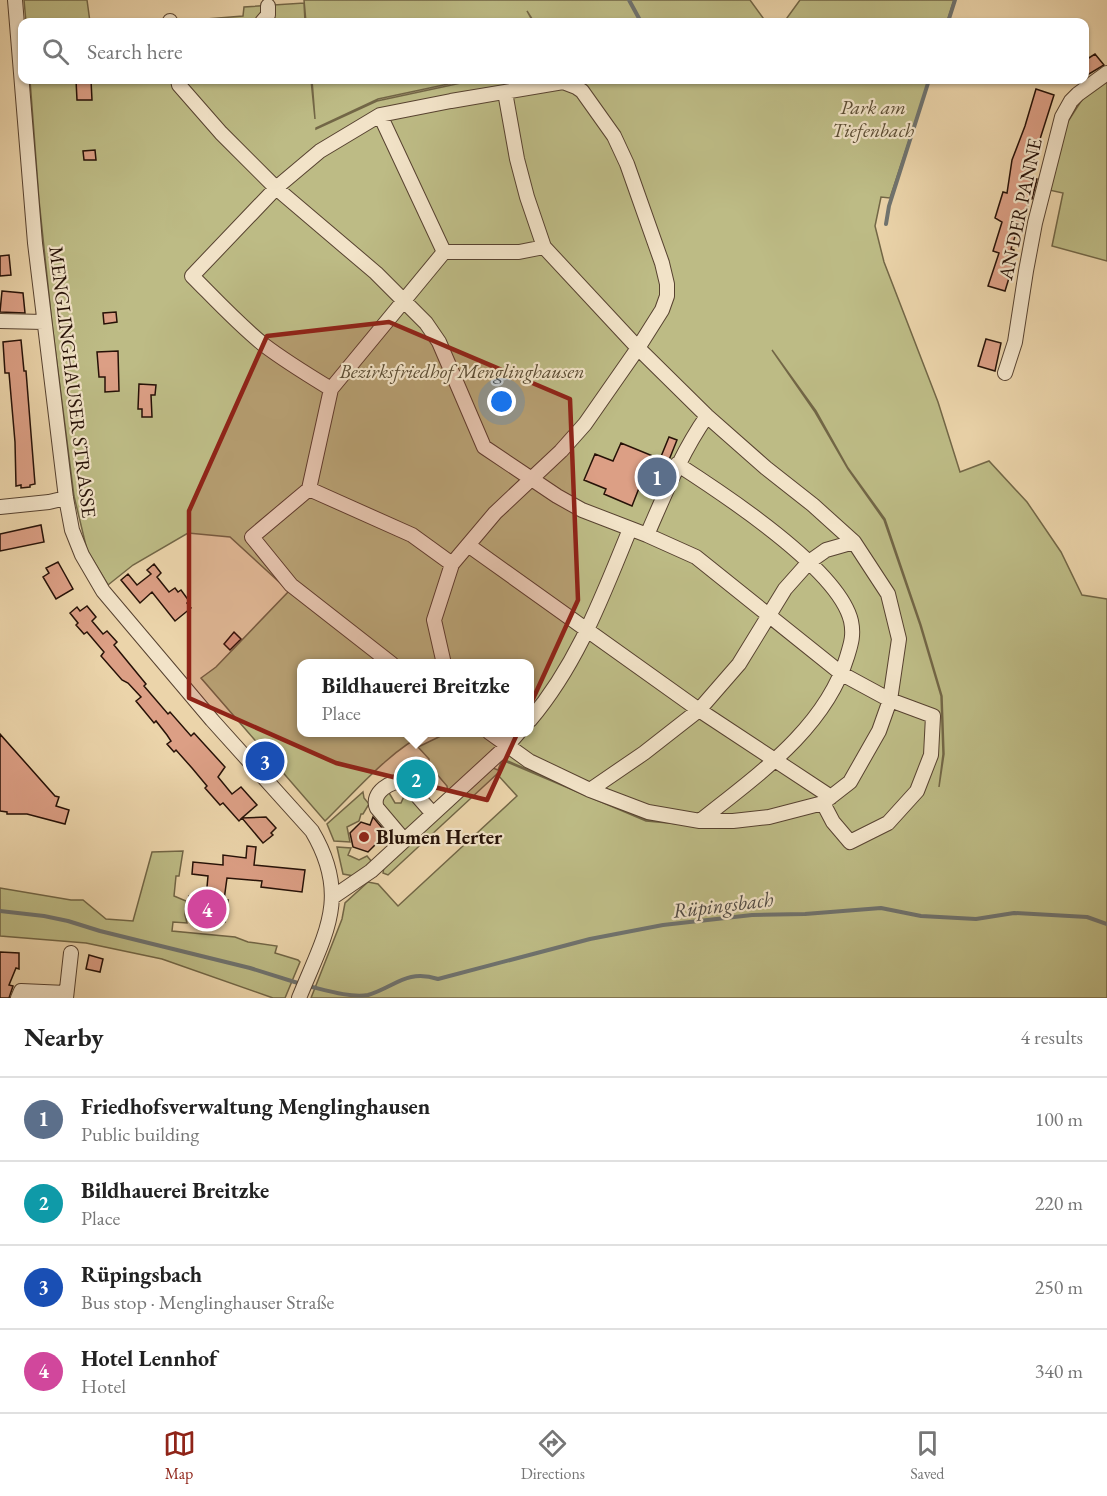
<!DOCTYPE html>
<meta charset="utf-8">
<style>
:root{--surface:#fff;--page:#f2f2f2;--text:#222;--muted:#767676;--line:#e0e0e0;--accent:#8f2418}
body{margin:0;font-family:"EB Garamond",serif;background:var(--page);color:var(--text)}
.you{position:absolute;left:502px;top:402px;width:21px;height:21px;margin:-15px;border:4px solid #fff;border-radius:50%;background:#1a73e8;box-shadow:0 0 0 9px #1a73e833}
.badge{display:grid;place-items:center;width:39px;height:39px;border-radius:50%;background:var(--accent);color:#fff;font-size:20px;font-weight:700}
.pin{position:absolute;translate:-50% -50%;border:3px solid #fff;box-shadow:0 2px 6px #0006}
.popup{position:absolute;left:297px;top:659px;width:237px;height:78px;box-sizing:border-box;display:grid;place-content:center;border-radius:12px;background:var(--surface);filter:drop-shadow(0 2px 4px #0005);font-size:20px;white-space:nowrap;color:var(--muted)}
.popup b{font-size:22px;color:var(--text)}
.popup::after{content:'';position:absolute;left:50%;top:100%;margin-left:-12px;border:12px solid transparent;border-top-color:var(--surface)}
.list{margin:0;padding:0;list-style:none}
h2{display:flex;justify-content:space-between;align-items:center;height:78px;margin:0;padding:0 24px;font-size:26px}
h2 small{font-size:20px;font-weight:400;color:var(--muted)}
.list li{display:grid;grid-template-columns:39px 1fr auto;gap:18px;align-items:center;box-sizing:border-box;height:84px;padding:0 24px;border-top:2px solid var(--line)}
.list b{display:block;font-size:22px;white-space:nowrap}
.list p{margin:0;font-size:20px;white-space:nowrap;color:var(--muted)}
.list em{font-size:20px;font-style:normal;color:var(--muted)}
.icon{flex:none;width:33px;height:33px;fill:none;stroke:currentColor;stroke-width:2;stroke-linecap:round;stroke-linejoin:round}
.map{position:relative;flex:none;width:1107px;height:998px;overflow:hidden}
.search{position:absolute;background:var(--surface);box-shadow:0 2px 4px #0004;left:18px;right:18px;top:18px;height:66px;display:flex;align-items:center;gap:15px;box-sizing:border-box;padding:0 21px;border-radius:12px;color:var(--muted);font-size:22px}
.sheet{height:414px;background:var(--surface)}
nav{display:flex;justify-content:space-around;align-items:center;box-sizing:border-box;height:84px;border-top:2px solid var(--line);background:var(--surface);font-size:16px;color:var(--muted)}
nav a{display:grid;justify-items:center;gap:3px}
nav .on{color:var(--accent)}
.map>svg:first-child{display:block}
.green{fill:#bdbb85;stroke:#726646;stroke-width:1.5;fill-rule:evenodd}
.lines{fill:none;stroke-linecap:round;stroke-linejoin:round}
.stream{stroke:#6f736f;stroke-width:4}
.building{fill:#dc9f85;stroke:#261107;stroke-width:1.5}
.minor-casing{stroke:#574230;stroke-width:16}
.minor{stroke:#f2e3c8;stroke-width:14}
.marked{fill:#8f2418;fill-opacity:0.2;stroke:#8f2418;stroke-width:4.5;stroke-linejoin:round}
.poi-dot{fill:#8f2418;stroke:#f2e3c8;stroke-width:2}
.labels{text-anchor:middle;stroke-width:4.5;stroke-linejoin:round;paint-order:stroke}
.park-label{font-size:20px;font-style:italic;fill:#5b4c33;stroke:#f2e3c8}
.street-label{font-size:20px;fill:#261107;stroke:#f2e3c8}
.poi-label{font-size:20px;font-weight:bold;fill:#261107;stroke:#f2e3c8;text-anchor:start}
.water-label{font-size:21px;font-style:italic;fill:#504a44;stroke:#f2e3c8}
</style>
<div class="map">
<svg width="1107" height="998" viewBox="0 0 1107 998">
<rect width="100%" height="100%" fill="#ebd4aa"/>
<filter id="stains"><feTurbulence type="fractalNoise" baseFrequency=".00333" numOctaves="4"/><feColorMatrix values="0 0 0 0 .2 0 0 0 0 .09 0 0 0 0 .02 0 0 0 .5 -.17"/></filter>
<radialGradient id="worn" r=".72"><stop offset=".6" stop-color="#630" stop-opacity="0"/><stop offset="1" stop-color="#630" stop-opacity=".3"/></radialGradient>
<path class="green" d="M24,0H87L90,22H26Z
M304,0H750L766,22H534L527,11L533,22H306Z
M800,0H954L947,22H784Z
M304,3L305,22H169L243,16L244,7Z
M1107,79V261L1052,246L1063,193L1049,190L1067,123L1083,98Z
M30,80H311L315,119L312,80H467L378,99L316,128V129L377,101L475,80H929L890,198L881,197L875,226L884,262L938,402L960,472L989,461L1027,502L1061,552L1082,595L1107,599V998H311L342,919L345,903L368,882L378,884L398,906L517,796L497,774L388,875L383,873L384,867L493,768L498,770L502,760L646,821L691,825L646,820L503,759L492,750L485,760L448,795L447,786L429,765V759L418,747L447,733L530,732V664H302V732L427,733C391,749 354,793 325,821L201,678L216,667L289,591L230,537L188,533L133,565L108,585L87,550L74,496L52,324L39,200ZM772,350L816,411L848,468L885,519L921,625L942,696L944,754L939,787L943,754L941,696L920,625L884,520L848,469L815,412Z
M403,787L426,812L403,833L379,799L388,791L395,803H401L405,794Z
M363,792L364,798L369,804L363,814H361L359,821L347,827L350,842L334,841L327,824Z
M337,847L351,848L348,855L359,860L367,856L372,862L354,876L343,874Z
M183,851L179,876H176L174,896L186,901L185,915L187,923L173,922L172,931L235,937L248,942L277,946L275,953L298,960L300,962L285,998H273L162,959L86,943L0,936V888L71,900H83L106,919L133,921L152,852Z"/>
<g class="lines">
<path class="stream" d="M629,0L641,22
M948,22L955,0
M886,224L889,206L929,80
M0,911L44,916L68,921L100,931L250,968L301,984
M308,986C325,990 350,998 368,995C395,987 406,969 438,979L590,939L663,925L752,915L805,914L881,908L921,916L976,919L1014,913L1087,917L1107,924"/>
</g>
<path class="building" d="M1095,54L1104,65L1084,77V61Z
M76,80H91L92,100H77Z
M1036,89L1054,95L1028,177L1037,179L1032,199H1029L1023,228L1018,227L1011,249L1014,250L1010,264L1013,265L1005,291L988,286L999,253L993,251L1002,222L995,218L1003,192L1007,193L1012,160L1025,126Z
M95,150L96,160H84L83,151Z
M9,255L11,275L0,276V256Z
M2,291L23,293L25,313L0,312Z
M116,312L117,322L104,324L103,313Z
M986,339L1001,343L995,371L978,366Z
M21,340L24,371H26L35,484L30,485V487L21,488V485L16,486L15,442L9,373H5L3,342Z
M118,351L119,391L105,392V377H99L97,352Z
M139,384L156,385L155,395H151L152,417H142V409H138Z
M669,437L677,440L657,490L641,483L632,506L604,494L606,489L584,480L595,454L613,461L621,443L660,459Z
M41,525L44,542L0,551V534Z
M58,562L73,589L56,599L43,577L49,573L46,568Z
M154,564L161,573L157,577L169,592L175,588L178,592L181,590L189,601L187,603L191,608L175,621L152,592L140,603L121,580L128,574L137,585L151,574L147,570Z
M87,606L96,617L92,621L103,634L107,631L117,642L114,645L146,684L144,686L168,714L170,712L191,736L194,733L225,767L218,777L232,794L241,787L257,805L242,818L266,817L276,828L271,833L273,835L263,843L242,818L239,821L223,803L220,805L205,788L207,786L192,768L176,750L174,752L167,744L171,741L167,735L156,721L154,723L136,701L141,697L128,683L122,680L101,656L104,652L87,632L84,634L76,625L78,623L70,613L77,607L80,611Z
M234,632L241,639L230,650L224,644Z
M0,734L55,796L59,797L56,806L69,810L65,824L27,814H7V812L0,811Z
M373,817L388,835L389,842L376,844L368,852L353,847L350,833L361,822L370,825Z
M247,846L256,847L254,865L305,870L302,892L261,887L262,881L227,878L224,900H228L225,922L187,918L189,896L206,898L208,876L192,874L193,862L223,865V855L246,858Z
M0,952L19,953V969L16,968L9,985L13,986L9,998H0Z
M89,955L103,959L100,972L86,969Z"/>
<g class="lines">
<defs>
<path id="minor" d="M15,0L35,243L66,498L72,530L82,555L103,591L212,720L312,831C351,897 325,934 299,998
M170,21V22
M262,22L268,15V6
M178,80L179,85L221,133L276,188L376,273L426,323L439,342L484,447L557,496L582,510L647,535L696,557L842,674L890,700L933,716L931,755L917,791L888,823L850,842L833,822L823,803
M380,115L444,252
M0,321L44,322
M1005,373L1015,342L1026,271L1035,223L1062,117L1071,101L1078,94L1107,73
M331,389C308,375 285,361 264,345C238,324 215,299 192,276L276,188L320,151L380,115L451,101L563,82L576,87L582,91L614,136L627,164L662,263L667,284V296L662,310L638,348L585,424L561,451L495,513L452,564L434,620L444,664
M677,464C722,493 839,569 851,621C854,635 851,644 847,657C825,729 756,776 700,821
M309,489L412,535L452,564
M0,507L49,502L66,498
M647,535C665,494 681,453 707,416
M468,545L699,710L831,797
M392,664L291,585L252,537L309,489L331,389L444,252H519L544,247
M530,720C578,663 602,597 630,529
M489,732L529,761L590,790L648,812L700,821H733L769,817L823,803L850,782L879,731L890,700L899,639L888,594L854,542L813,505L766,468L707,416L638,348L544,247L527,197L517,159L505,92
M590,790L644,753L699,710L739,664L785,589L809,562L826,550L854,542
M404,840L377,808C370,793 392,779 405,782L433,814
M333,897L371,871L507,746L519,732
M18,998L21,991L66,993
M66,998L71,953"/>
</defs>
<use href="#minor" class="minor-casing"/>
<use href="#minor" class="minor"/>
</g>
<path class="marked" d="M389,322L570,399L578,600L487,800L336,763L189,698V511L267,336Z"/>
<circle class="poi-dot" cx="364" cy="837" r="6"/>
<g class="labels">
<g class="park-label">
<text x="873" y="114">Park am<tspan x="873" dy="23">Tiefenbach</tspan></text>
<text x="462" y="378">Bezirksfriedhof Menglinghausen</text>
</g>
<g class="street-label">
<text transform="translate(1020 209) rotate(-78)" y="7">AN DER PANNE</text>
<text transform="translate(73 382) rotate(83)" y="7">MENGLINGHAUSER STRASSE</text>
</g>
<g class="poi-label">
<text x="376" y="844">Blumen Herter</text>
</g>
<g class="water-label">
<text transform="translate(723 905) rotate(-7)" y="7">Rüpingsbach</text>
</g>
</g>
<rect width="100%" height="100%" filter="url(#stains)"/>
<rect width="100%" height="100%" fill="url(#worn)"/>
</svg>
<div class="you"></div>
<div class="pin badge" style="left:657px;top:477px;background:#5c6f8a">1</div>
<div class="pin badge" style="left:416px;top:779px;background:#0f9aa8">2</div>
<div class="popup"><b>Bildhauerei Breitzke</b>Place</div>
<div class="pin badge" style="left:265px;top:761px;background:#1a4fb4">3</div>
<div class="pin badge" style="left:207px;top:909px;background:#d1479c">4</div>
<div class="search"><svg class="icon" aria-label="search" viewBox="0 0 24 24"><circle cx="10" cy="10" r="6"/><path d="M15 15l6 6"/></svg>Search here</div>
</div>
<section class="sheet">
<h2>Nearby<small>4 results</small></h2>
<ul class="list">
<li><span class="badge" style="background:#5c6f8a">1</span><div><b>Friedhofsverwaltung Menglinghausen</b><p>Public building</p></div><em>100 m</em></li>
<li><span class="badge" style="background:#0f9aa8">2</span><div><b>Bildhauerei Breitzke</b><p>Place</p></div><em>220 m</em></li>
<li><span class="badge" style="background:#1a4fb4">3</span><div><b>Rüpingsbach</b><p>Bus stop · Menglinghauser Straße</p></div><em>250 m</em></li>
<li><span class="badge" style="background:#d1479c">4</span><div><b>Hotel Lennhof</b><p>Hotel</p></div><em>340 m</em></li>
</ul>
</section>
<nav>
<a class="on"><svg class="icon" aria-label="map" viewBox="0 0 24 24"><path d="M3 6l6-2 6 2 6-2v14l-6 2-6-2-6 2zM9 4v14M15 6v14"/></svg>Map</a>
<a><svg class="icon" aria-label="directions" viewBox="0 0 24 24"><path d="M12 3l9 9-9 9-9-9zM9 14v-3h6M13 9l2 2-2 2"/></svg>Directions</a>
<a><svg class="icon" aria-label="saved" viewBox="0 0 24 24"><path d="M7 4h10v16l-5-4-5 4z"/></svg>Saved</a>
</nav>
